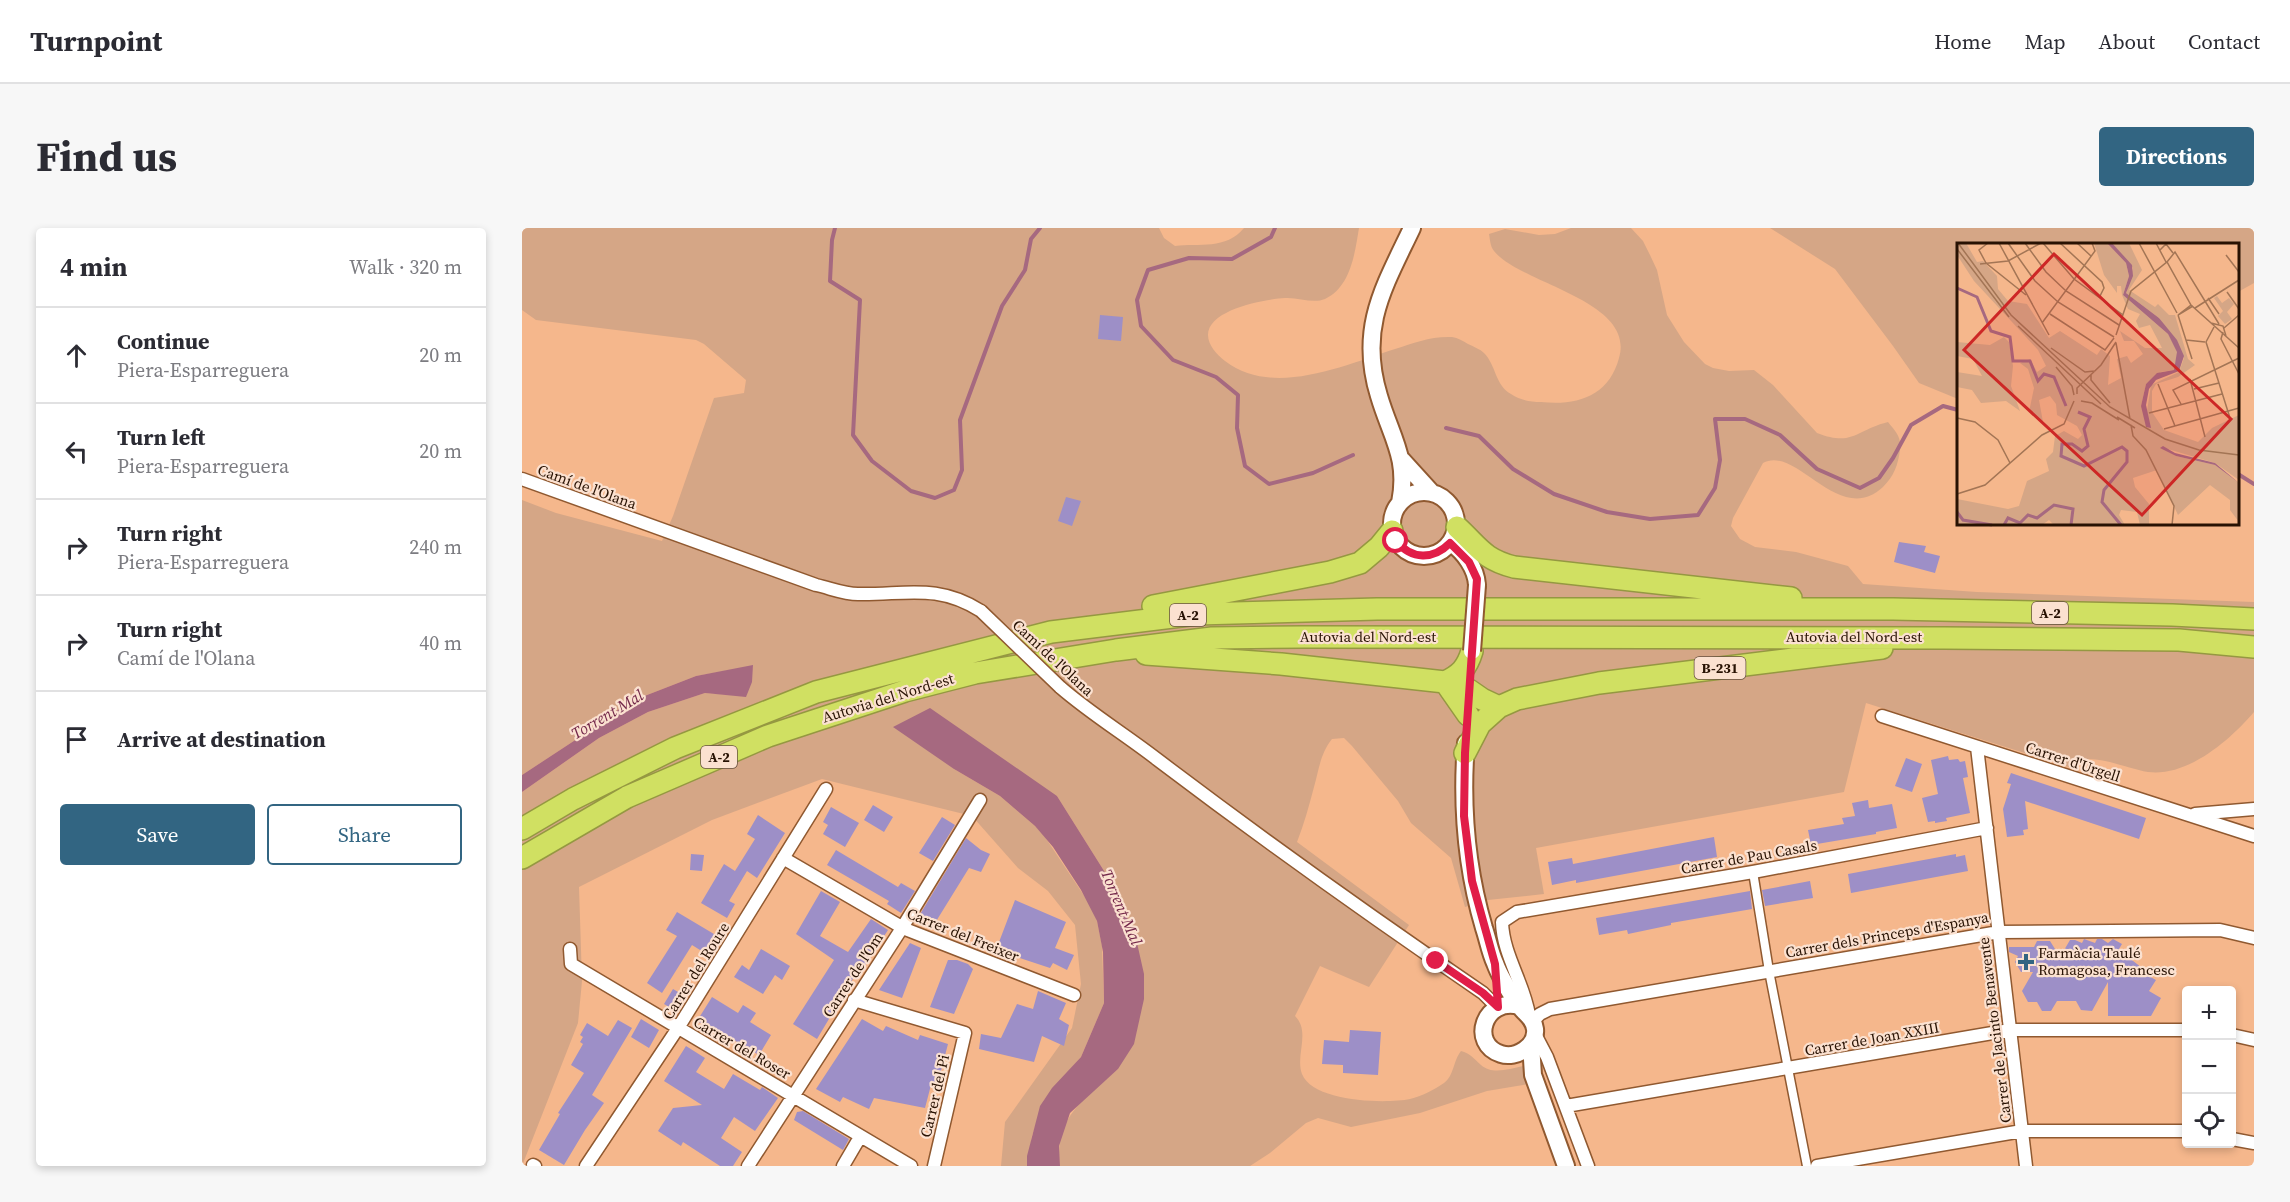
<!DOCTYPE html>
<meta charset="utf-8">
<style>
:root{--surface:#fff;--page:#f7f7f7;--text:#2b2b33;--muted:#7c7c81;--line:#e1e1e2;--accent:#326582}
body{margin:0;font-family:"Source Serif 4",serif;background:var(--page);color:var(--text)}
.controls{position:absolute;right:18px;bottom:18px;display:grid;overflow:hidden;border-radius:6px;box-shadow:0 3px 9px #0003}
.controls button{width:54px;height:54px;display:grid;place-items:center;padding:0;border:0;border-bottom:2px solid var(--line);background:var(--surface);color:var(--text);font:30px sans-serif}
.stop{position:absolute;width:18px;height:18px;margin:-14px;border:4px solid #e11d48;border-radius:50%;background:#fff}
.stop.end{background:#e11d48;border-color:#fff;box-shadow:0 2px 6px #0008}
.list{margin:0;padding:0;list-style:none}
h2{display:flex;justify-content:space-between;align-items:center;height:78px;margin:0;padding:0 24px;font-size:26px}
h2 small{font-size:20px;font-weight:400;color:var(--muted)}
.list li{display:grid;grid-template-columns:39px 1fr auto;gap:18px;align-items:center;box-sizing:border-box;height:96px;padding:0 24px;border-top:2px solid var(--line)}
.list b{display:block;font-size:22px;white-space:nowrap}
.list p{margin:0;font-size:20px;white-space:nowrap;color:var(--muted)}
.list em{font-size:20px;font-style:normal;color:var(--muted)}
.actions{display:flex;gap:12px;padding:18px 24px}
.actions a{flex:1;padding:14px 0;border:2px solid var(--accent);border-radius:6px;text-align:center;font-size:21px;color:var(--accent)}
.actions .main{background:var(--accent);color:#fff}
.icon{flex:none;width:33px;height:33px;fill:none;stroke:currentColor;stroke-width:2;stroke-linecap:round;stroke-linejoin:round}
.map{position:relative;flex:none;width:1732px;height:938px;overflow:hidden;border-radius:6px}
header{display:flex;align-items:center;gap:36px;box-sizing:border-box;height:84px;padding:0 30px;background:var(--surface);border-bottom:2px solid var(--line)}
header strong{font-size:28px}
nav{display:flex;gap:33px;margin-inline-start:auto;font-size:21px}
.intro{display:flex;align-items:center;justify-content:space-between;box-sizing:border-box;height:144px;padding:0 36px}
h1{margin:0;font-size:42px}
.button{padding:15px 27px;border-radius:6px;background:var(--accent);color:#fff;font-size:21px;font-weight:700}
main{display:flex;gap:36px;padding:0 36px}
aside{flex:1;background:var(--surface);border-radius:6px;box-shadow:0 3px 9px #0003}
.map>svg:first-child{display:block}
.green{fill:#d5a686}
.water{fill:#a66980}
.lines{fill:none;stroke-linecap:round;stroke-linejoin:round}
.stream{stroke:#a66980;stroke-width:4}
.building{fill:#9d8fc7}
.pedestrian-casing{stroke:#905930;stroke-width:11}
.minor-casing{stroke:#905930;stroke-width:15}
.secondary-casing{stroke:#905930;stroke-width:20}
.motorway-casing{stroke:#959841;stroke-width:24}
.pedestrian{stroke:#fff;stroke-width:8}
.minor{stroke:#fff;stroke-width:12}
.secondary{stroke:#fff;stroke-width:16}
.motorway{stroke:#d0e062;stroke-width:21}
.minor-bridge-casing{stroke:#905930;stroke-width:15;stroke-linecap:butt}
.secondary-bridge-casing{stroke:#905930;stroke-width:20;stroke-linecap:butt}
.minor-bridge{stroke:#fff;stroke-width:12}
.secondary-bridge{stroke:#fff;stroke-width:16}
.route{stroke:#e11d48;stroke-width:8}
.poi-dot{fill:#326582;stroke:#fbe1d0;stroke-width:2}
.labels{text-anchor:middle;stroke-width:4.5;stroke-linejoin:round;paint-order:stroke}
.shield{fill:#fbe1d0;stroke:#675040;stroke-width:1.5}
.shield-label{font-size:14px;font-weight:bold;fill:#281203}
.street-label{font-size:15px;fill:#281203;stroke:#fbe1d0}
.poi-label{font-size:15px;fill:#281203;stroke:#fbe1d0;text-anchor:start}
.water-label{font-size:16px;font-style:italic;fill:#732749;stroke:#fbe1d0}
.inset-river{fill:none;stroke:#a66980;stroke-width:3}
.inset-road{fill:none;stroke:#a37555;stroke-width:1.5}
.view{fill:#cd2726;fill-opacity:0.15;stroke:#cd2726;stroke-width:3}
.inset-edge{fill:none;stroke:#281203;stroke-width:3}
</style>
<header>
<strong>Turnpoint</strong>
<nav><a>Home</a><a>Map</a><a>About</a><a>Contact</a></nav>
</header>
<div class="intro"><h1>Find us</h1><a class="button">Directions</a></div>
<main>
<aside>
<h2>4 min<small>Walk · 320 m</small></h2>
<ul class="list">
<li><svg class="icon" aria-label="ahead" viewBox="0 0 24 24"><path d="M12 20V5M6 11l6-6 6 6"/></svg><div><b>Continue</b><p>Piera-Esparreguera</p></div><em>20 m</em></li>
<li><svg class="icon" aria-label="left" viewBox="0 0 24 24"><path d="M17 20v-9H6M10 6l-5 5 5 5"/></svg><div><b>Turn left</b><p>Piera-Esparreguera</p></div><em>20 m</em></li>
<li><svg class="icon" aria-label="right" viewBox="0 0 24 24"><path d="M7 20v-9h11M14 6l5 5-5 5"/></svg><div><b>Turn right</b><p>Piera-Esparreguera</p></div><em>240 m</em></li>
<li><svg class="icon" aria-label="right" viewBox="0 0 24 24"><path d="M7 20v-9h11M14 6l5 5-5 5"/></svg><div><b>Turn right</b><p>Camí de l'Olana</p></div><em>40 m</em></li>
<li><svg class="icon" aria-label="arrive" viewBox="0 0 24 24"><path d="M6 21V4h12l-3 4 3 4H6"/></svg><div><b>Arrive at destination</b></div></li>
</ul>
<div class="actions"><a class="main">Save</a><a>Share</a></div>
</aside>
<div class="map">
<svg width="1732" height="938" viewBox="0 0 1732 938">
<rect width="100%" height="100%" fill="#f5b78c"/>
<path class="green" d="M0,0H637L642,10L653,18C677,15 704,22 722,0H837C833,24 829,59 803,71C791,76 776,69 763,70C744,71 686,81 686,107C686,117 695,127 703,133C751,170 823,137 873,121C892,115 909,108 930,109C936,110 941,113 946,116C952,119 958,121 962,125C974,137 973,157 989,166C998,172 1008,174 1019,174C1055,178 1087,168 1097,130C1114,72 998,56 972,23C968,18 968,11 967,6L983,1L1017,7L1033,6L1049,0H1109L1121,13L1128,27L1135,42L1145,87L1162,114L1183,136L1191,140L1207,143L1232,142L1251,157L1295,205C1331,219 1334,202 1366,194C1373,203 1380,209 1378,222C1376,237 1372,248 1361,259C1317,300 1274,216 1241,235L1211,290L1209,298L1218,311L1233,319L1274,324L1326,338L1341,356L1455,364L1732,374V484C1708,512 1666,549 1626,544C1608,541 1585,531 1567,531C1561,532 1555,537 1550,540L1344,475L1322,564L1014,620L1022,666L966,672L943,679L929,630L889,595L876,573L830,518L822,510L810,511C798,526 797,542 792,559C787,578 782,596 775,614L887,697L847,759L798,738L773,788C789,804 773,827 780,846C791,874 863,876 888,871C900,868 912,862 922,855C932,848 931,833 939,823C948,825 952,831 959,837C970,847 987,841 1001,838L1007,856L965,863L898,885L829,899L796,890L784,895L748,925L728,938H538C531,889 564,870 596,841L584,646L535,568L432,541L478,568L513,598L523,609L569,678L575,693L580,718L582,775L559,829L522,872L510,908L505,938H479L483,894L550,800L559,756L553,697L526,663L496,640L450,588L300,551L190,592L57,659L60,753L56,795L0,938V564L77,510L126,484L183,465L224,468L231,438L174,448L107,474L67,503L0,547V272L34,285L140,313L151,288L192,170L222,165L224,152L182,116L174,112L14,92L0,82Z
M1248,0H1732V55L1716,64V16H1436V171L1397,155L1371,118L1313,41Z"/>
<path class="water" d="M231,437L230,454L224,469L183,465L126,484L77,510L0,564V547L67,503L107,474L174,448Z
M408,480L535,568L584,646L613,706L622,746V771L612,816L596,841L548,885L537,918L538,938H505V928L518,878L530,860L559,829L582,775L581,724L575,693L559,662L531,619L513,598L478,568L432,541L371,499Z"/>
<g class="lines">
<path class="stream" d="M313,0L310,12L308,53L338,72L331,207L350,233L389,263L413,270L432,262L440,242L438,192L480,78L503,42L509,11L518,0
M753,0L749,9L710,31L667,30L626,42L615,72L619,98L651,132L694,149L716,167L715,200L723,238L747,256L791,245L831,227
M924,200L957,208L991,241L1032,266L1085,284L1128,291L1176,287L1193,260L1198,232L1193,191H1223L1258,207L1295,241L1338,260L1357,250L1371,230L1389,197L1421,178L1436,182
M1716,246L1732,256"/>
</g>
<path class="building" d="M578,87L601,89L599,113L576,111Z
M544,269L559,273L550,298L536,293Z
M1377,314L1404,318L1402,324L1418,328L1413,345L1372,334Z
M1426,528L1427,532L1436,531L1438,534L1443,533L1446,549L1441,550L1448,585L1424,590L1425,593L1413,595V593L1406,594L1400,570L1416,566L1409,532Z
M1384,530L1400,536L1390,564L1373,558Z
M1489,545L1624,590L1617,611L1503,573L1506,601L1501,602L1502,607L1485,609L1481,581L1489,556L1485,555Z
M1346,572L1347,580L1370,576L1375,600L1354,604V606L1289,617L1286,602L1322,596L1320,590L1333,588L1330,575Z
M351,577L371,589L362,604L342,592Z
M309,579L337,595L323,619L301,606L306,597L301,594Z
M236,587L263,605L235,650L225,643L207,673L213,676L205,690L179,675L202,636L213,643L233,611L225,606Z
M420,589L433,597L411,633L397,625Z
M1192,609L1195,629L1054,655V652L1030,657L1026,634L1050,630L1051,636Z
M444,610L459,622L468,626L459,644L447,640L413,695L397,688Z
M314,622L376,659L379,655L393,663L379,685L365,676L367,673L305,637Z
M169,626L182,627L180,643L168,642Z
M1434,626V629L1443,627L1446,643L1329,665L1326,646Z
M1288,653L1291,670L1243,678L1240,662Z
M299,663L318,674L298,708L326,724L349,691L366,702L341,741L338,739L295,811L271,796L312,732L274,706Z
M1228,663L1230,681L1149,695V697L1106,706L1105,702L1077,707L1074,690Z
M493,672L544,694L533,720L552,727L545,742L531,735L528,740L474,722Z
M155,684L197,709L186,727L170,717L140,765L125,755L155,708L144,702Z
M1562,711L1573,715L1575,711H1580L1586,715L1591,711L1600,716L1597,721L1607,727L1606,729L1624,743L1623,746L1634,752L1627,763L1639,770L1629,788H1586V754L1570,783L1559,782L1554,773H1535L1529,783H1520L1515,774H1506L1500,763L1511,744H1499L1493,734L1496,728L1487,724V719H1512L1515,713H1528L1538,729L1548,712H1553L1560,715Z
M388,715L399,720L380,770L357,762Z
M239,721L268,738L260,752L253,747L241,766L212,749L220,737L227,742Z
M426,732H435L446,736L451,741L432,786L408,779Z
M151,761L163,768L154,783L142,776Z
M516,763L544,775L537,791L547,797L542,818L520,808L512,834L457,821L459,806L479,810L495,776L511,781Z
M190,769L216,785L221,777L234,785L228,794L249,807L237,827L193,801L192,803L175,793Z
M119,791L137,802L127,820L109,809Z
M340,791L361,803L364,798L396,812L398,807L426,816L415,858L409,857L403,880L352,870L347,881L321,869L318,874L294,861Z
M96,792L110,800L70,867L82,875L63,902L42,937L17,922L38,886L36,885L62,845L49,837L61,816L58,814L61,809L58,807L65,795L86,808Z
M828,802L859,804L856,847L821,845V837L800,836L802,812L827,814Z
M164,818L183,830L174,844L202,861L211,846L238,862L240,859L256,870L233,903L212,889L199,910L220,924L211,938H198L161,914L159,918L136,903L151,880L180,877L142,853Z
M281,883L327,911L321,922L272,892L275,884Z"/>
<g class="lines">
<defs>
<path id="pedestrian" d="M1231,644L1247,743L1285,938"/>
<path id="minor" d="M0,251L294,357C308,360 322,366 336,366C383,367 415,355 459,383
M538,459C569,486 604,507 636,532C743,613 851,690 961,765L975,779
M1360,488L1732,608
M1455,519L1504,938
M1673,586L1732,581
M261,630L383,701L552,767
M48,721L49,736L389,938
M332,772L443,805L412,938
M1007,787C1002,755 981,727 980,694L995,684L1231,644L1465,600
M1011,793L1018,786L1028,781L1477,704L1698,702L1732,710
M1013,806L1025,829L1066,938
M1710,807L1732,812
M1044,878L1488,802H1664
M1710,911L1732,915
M11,937L13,938
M64,938L156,800L304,561
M226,938L380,700L458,572
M321,938L338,909
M1295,938L1500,903H1664"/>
<path id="secondary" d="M880,232L910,265
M870 296a32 32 0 1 1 64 0a32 32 0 1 1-64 0Z
M878,275C887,230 869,209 857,168C836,100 862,59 890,0
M929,315C942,324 954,340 955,357
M944,515C939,579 944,639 962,700C966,712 968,724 973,735C978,749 987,763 995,775C1001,785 1011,788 1013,801C1015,818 994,831 979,826C947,816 962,769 997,778
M1009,816L1011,847L1044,938"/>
<path id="motorway" d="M935,299C957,319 961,331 992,339L1269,370
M631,378L808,344L838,335L857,319L870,303
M624,426L759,436L923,454C938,447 945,440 950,423
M923,454L946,487
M947,462L960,471L977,479
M943,525L958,496L977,479L995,471L1077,455L1360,420
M0,601L51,571L153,520L294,464L529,404L675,386L855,381H1371L1650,387L1732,391
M0,630L105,569L200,528L246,508L383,463L453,445L594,422L690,410L781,409L1422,410L1657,412L1732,419"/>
</defs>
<use href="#pedestrian" class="pedestrian-casing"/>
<use href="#minor" class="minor-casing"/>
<use href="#secondary" class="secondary-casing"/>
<use href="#motorway" class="motorway-casing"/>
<use href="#pedestrian" class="pedestrian"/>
<use href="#minor" class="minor"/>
<use href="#secondary" class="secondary"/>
<use href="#motorway" class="motorway"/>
<defs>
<path id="minor-bridge" d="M459,383L538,459"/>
<path id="secondary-bridge" d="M950,423L955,357"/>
</defs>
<use href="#minor-bridge" class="minor-bridge-casing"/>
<use href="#secondary-bridge" class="secondary-bridge-casing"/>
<use href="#minor-bridge" class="minor-bridge"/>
<use href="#secondary-bridge" class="secondary-bridge"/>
</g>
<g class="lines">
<path class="route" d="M874,313C890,332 911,332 928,315L947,334L955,351L943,525L942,588L950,653L973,736L976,779L961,765L914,733"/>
</g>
<path class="poi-dot" d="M1501 725h6v6h6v6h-6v6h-6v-6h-6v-6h6z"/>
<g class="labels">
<g class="shield">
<rect x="1510" y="374" width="36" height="22" rx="4.5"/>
<rect x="648" y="376" width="36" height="22" rx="4.5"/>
<rect x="1172.5" y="429" width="51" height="22" rx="4.5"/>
<rect x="179" y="518" width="36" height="22" rx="4.5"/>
</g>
<g class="shield-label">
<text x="1528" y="390">A-2</text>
<text x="666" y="392">A-2</text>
<text x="1198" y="445">B-231</text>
<text x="197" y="534">A-2</text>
</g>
<g class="street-label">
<text transform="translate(65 259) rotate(20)" y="5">Camí de l'Olana</text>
<text x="846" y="414">Autovia del Nord-est</text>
<text x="1332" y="414">Autovia del Nord-est</text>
<text transform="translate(531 430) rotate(43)" y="5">Camí de l'Olana</text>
<text transform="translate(366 470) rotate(-17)" y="5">Autovia del Nord-est</text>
<text transform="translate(1551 534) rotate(18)" y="5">Carrer d'Urgell</text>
<text transform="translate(1227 629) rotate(-10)" y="5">Carrer de Pau Casals</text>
<text transform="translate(441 707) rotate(22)" y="5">Carrer del Freixer</text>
<text transform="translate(1365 707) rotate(-10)" y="5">Carrer dels Princeps d'Espanya</text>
<text transform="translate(174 743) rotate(-58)" y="5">Carrer del Roure</text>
<text transform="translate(331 747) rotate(-57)" y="5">Carrer de l'Om</text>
<text transform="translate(1473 802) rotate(-97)" y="5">Carrer de Jacinto Benavente</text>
<text transform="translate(1350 811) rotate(-10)" y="5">Carrer de Joan XXIII</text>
<text transform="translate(220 820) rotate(30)" y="5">Carrer del Roser</text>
<text transform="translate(413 868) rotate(-77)" y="5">Carrer del Pi</text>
</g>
<g class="poi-label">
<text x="1516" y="730">Farmàcia Taulé<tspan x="1516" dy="17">Romagosa, Francesc</tspan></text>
</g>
<g class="water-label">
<text transform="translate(85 486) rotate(-31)" y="6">Torrent Mal</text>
<text transform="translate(600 679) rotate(67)" y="6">Torrent Mal</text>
</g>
</g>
<g transform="translate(1435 15)">
<rect width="282" height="282" fill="#f5b78c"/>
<path d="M0,0H9L20,19L26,18L40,33L41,46L51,58L70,61L92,95L103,88L140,112L144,106L153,113L151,142L164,135L160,116L170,113L174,120L186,111L177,98H167L163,88L188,105H205L193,82L182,85L179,78L183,71L171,66L165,52L164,43H160V50L147,32L137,0H150L169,20L172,33L166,52L211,91L220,107L221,122L217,127L204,129L189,141L184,163L190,168L194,142L222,129L227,115L202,75L169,50L176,25L155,0H172L185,27L172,47L198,64L201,61L212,72H218L231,116L238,122L221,134L199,141L195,148V169L207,187L241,199L255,185L282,172V237L258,220L204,204L219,213L258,222L282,240V279L273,267V257L253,242L221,272L200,227L176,235L178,244L192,261V282H183L180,269L164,267L162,272L168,282H97L92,277L85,282H0V256L51,266L62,263L70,238L92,228L89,216L96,209L98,193L107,188L121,196L125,192L120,183L100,172L99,161L93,153L82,157L86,179L72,169L77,145L71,126L63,120L73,116L80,129L89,123L81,107L17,38L0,12ZM260,53L265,60L272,55L277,61L270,69L275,76L268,81L261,73L266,68L257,55ZM47,94L52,99L56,123L54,143L63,168L49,158L24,160L15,147L0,144V129L25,133L16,116L0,113V99L33,102Z" fill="#d5a686"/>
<path d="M150,0H155L175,22L176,33L169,50L202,75L220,97L227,113L222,128L199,137L192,146L189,162L194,185L189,184L184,163L189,141L200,130L217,127L220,109L211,91L166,52L172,33L169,20ZM206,203L218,210L258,220L282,240L258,222L219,213L203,205Z" fill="#a66980"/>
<path class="inset-river" d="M0,45L20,54L34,88L53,94L56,118H73L81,138L87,131L97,134L109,163M121,169L133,174L127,186L131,203L125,208L115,201H105L104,213L127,223L165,204L170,208V219L147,247L145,259L164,282M0,269L6,277L35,282M47,282L51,275L63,280L71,272L80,275L97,262L116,266L114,282"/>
<path class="inset-road" d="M1,0L54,72L153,164L208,196L242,207L282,212M31,0L22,7L29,20L69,52M42,0L92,92M51,0L78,38L101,59L157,94M68,0L89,29L109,48L162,82M86,0L117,36L166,72M103,0L145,39L147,45L143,53M120,0L134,13M182,0L220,70M199,0L209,19M0,6L52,74M203,7L209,1L216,10M269,12L282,29M210,19L218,9L262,81M23,21L51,18L84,0M270,49L282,66M251,55L262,71M234,62L221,72L236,63M238,65L282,37M93,71L148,107L157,95M221,72L235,116M85,80L138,8L135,0M254,80L266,83L269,93M61,83L144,161M257,84L249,99L273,175M267,85L282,72M266,89L264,96L282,131M159,92L174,48L210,19L234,62L282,105M229,97L248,99M159,100L173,176M94,105L128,129L138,128M99,124L115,143L117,152M134,132V137L153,160M233,136L248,194M201,141L218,183M237,146L262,140M120,151V145L144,122L159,99M124,158L135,160L162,177M224,161L216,147L282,115M192,170L265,151M160,174L178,185M0,175L18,179L41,197L53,220M174,182L176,193L189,207L217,263L215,282M207,186L282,165M0,251L28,242L85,192L107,181L117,158"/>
<path class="view" d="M97,11L274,176L185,272L7,107Z"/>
<rect width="282" height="282" class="inset-edge"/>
</g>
</svg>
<div class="controls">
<button>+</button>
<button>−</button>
<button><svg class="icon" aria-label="locate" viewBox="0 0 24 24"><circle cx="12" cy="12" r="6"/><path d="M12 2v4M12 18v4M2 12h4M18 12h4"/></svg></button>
</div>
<div class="stop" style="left:874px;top:313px"></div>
<div class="stop end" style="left:914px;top:733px"></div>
</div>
</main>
